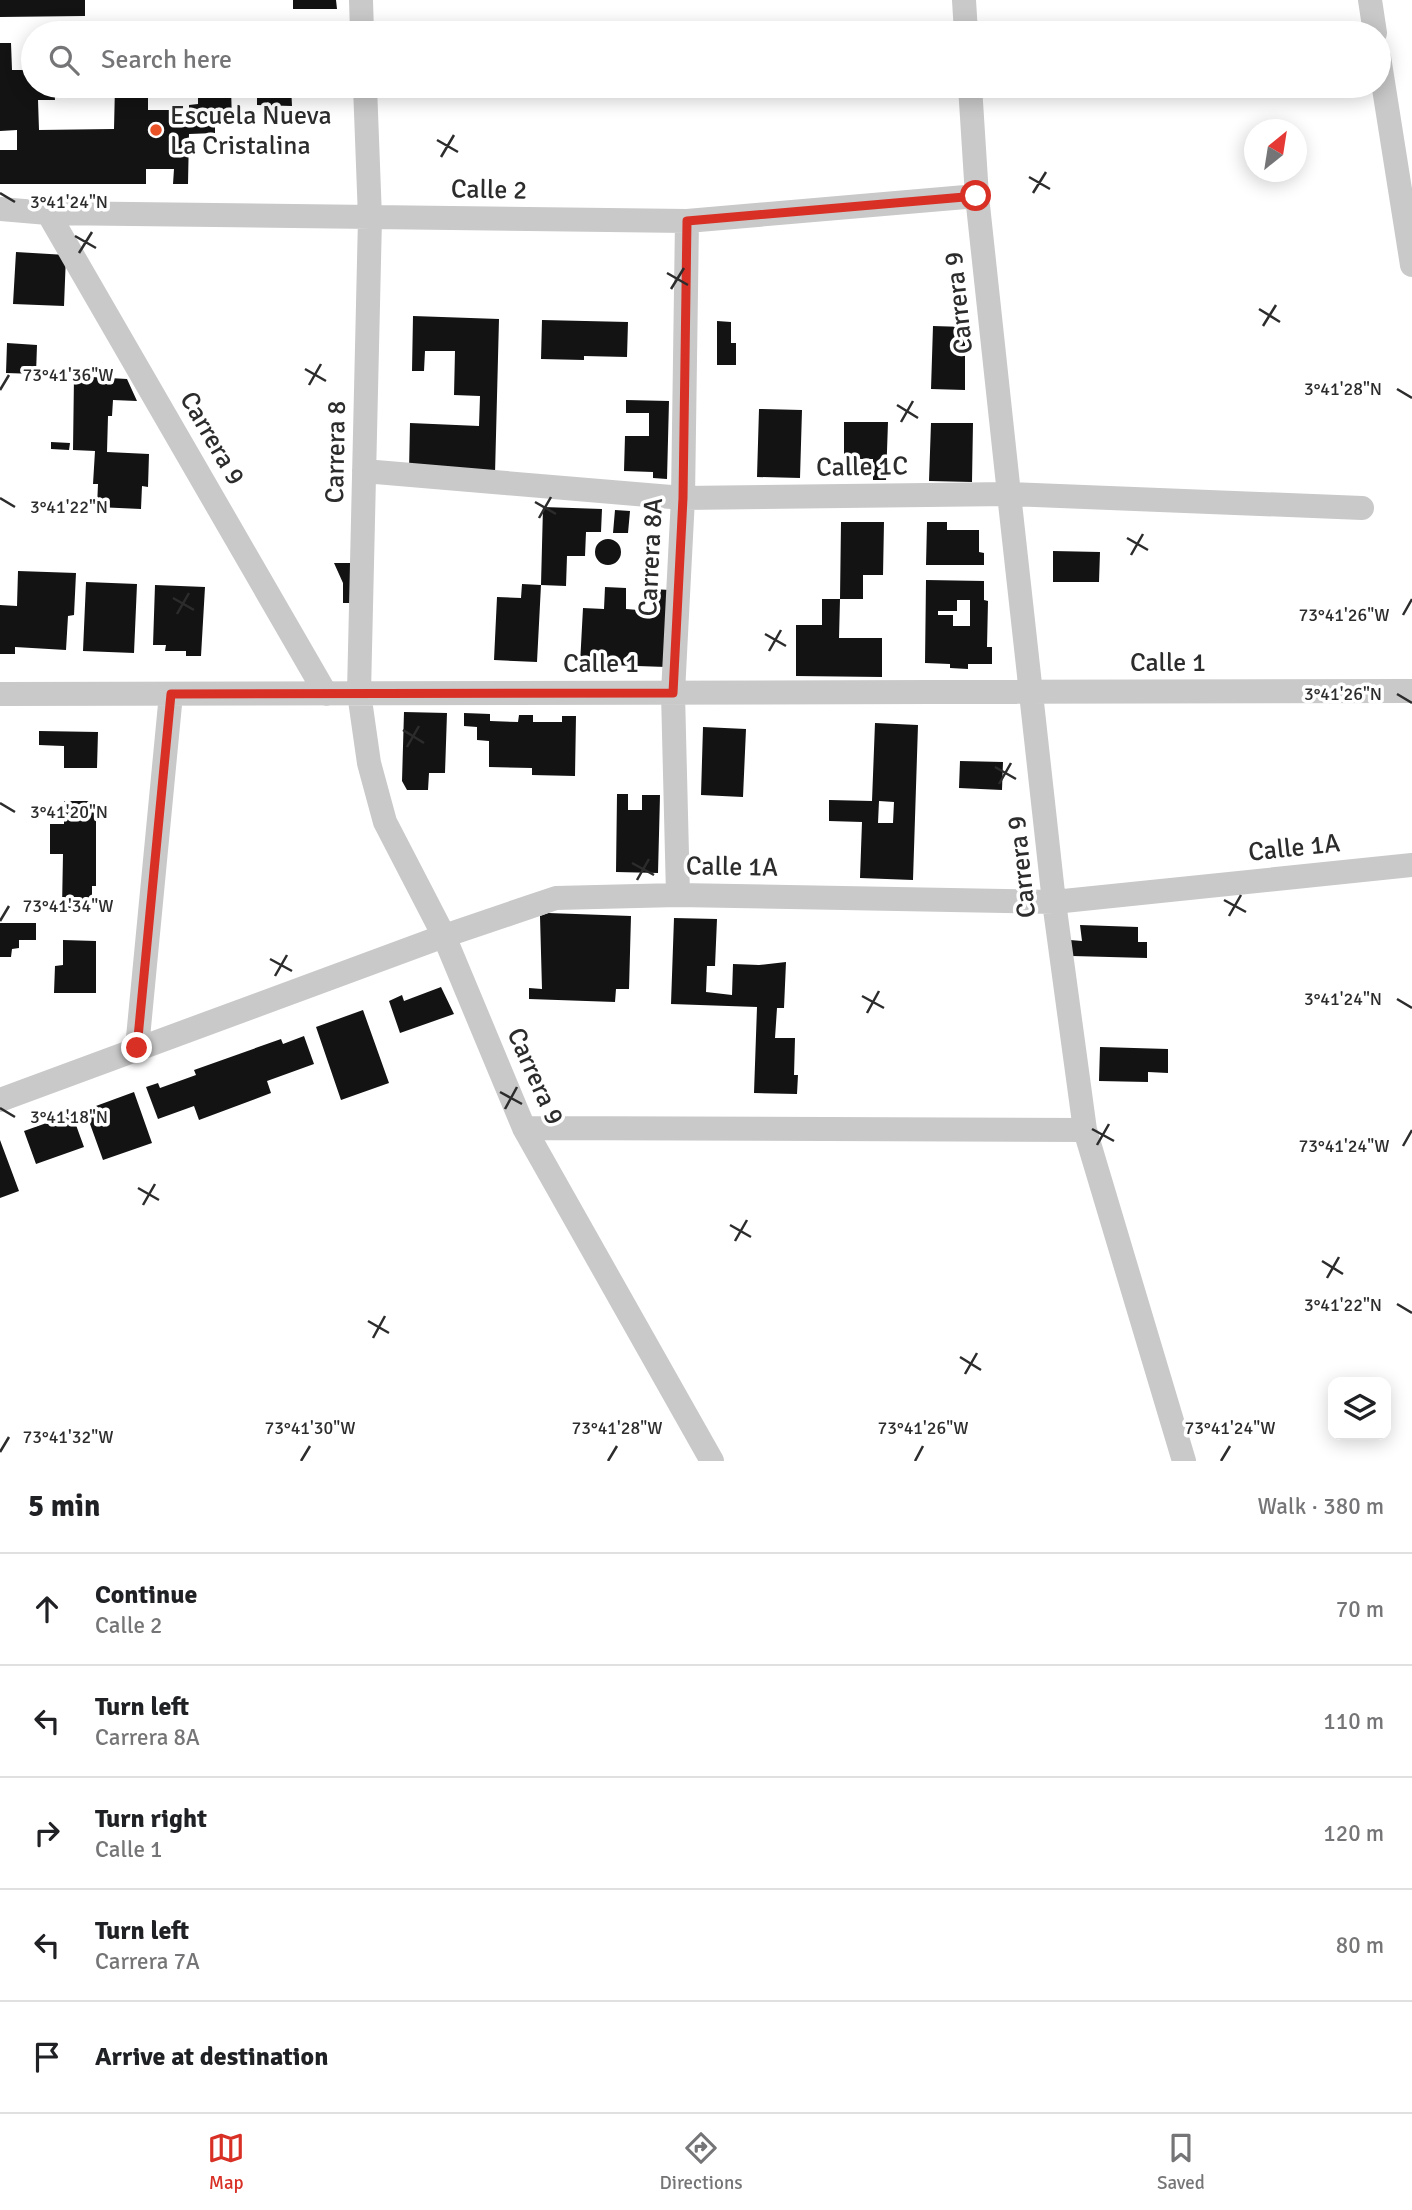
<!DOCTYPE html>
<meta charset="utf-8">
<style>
:root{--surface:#fff;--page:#f6f6f6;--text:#202124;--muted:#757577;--line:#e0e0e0;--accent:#d93025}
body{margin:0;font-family:Signika,sans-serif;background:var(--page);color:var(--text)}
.controls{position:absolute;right:21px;bottom:21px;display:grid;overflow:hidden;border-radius:14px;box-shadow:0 4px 18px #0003}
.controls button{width:63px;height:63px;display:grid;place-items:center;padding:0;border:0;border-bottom:2px solid var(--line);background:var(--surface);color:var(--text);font:35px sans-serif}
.compass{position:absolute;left:1244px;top:119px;width:63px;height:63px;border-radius:50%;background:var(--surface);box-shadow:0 4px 18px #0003;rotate:30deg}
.stop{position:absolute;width:21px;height:21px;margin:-16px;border:5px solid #d93025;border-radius:50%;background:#fff}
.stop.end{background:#d93025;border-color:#fff;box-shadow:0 2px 7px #0008}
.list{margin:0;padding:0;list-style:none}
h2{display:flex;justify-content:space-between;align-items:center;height:91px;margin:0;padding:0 28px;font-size:30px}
h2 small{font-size:23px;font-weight:400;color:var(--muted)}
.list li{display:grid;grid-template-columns:46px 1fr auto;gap:21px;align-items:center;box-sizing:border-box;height:112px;padding:0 28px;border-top:2px solid var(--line)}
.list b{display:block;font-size:26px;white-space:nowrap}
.list p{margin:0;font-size:23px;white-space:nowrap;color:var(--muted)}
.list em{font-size:23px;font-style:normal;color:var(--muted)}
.icon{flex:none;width:38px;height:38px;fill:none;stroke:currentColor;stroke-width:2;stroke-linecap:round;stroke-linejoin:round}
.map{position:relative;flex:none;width:1412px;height:1461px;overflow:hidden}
.search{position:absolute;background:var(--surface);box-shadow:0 4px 18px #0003;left:21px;right:21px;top:21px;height:77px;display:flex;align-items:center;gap:18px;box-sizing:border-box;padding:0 24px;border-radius:38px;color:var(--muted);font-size:26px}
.sheet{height:651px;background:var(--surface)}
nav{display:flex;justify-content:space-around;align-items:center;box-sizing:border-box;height:98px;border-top:2px solid var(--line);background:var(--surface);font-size:19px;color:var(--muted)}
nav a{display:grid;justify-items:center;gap:4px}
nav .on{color:var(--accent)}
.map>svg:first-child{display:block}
.building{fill:#131313;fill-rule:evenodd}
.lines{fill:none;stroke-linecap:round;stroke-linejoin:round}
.minor{stroke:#c9c9c9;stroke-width:24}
.route{stroke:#d93025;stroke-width:9}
.ticks{fill:none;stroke:#2c2c2c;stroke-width:2.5}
.poi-dot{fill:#e95127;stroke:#fff;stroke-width:2.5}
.labels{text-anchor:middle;stroke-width:7;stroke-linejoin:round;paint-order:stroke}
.poi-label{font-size:26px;fill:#2c2c2c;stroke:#fff;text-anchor:start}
.street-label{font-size:26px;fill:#2c2c2c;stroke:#fff}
.ticks-label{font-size:18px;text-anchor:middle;fill:#2c2c2c;stroke:#fff;stroke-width:7;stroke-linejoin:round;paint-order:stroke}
</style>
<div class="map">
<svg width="1412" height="1461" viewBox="0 0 1412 1461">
<rect width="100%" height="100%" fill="#fff"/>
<path class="building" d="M0,0H85V16L0,17Z
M293,0H336L337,9H293Z
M0,43H11L12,70H33V86H54L55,100H38L39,130L114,129L115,86H129V95H148V110H173V120H189V105L198,104V86H231L232,124L215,123V133L189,134L188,184H173L174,169H146V184H0V150H17V130L0,131Z
M257,86H291L292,106L257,105Z
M16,252L66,255L64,306L13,304Z
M413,316L499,319L495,474L409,471L410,423L479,426L480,396L454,395L455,351H425L424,371H412Z
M542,320L628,322L627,357L584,356V360L541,359Z
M717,321L731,322V343H736V365H717Z
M933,326L965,327V390L931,389Z
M7,343L37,345L36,374L6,373Z
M74,376L127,379L137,401L113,400L112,416H108L107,452L149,454L148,487L142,486L141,509L97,507L98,484H93L95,451L73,450Z
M626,400L669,401L667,479L653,478V472L624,471L625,436H649V413H626Z
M759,409L802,410L800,478L757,477Z
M844,422H888L886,480H873V459H844Z
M931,423H973L972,482L929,481Z
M51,442L70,443L69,450L51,449Z
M543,507L602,509L601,532H586L585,556H567L566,586L541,585Z
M615,510L630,511L628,533H613Z
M841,522H884L883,575H863V599H840L839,638H882V677L796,676V625H822V599H840Z
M927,522H947V530H979V552L984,553V565H926Z
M595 552a13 13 0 1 1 26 0a13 13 0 1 1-26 0Z
M1053,551L1100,552L1099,582H1053Z
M334,563H358V603H343V583Z
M18,571L76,573L74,615L68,616L66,650L15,647V654H0V605L17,606Z
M926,580L984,581V600L988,601L987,647H992V664H968V669L950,668V664L925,663ZM957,600H970V626H953V615H938V611H957Z
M86,582L137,584L134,653L83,651Z
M522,584L541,585L537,662L494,660L497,597L521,598Z
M155,585L205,587L201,656H186V651H165L166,645H153Z
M605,587L626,588V609L651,611L652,589L670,590L666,667L580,664L583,608L604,609Z
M404,712L447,713L445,773H429L428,790H407L402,781Z
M464,713L490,714V721L518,722L519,715H533V722H562V716H576L575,776L532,775V768L489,767V741L477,740V727L464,726Z
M875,723L918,725L913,880L860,878L862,822L829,821V800L872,801ZM879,801L894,802L893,823H878Z
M703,727L746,729L743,797L701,795Z
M39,731L98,732L97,768H64V746L39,745Z
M960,761L1003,762L1002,790L959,788Z
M617,794H628V810H642V795H660L658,873L616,872Z
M64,801H96V886H92V909L62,908L63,854H50V824H64Z
M548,913L631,916L629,989H616L615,1002L529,999V988L542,989L540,916Z
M674,918L717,919L715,966H707L706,992L732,995L733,964L759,965L786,962L784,1008H777L775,1038H795L794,1075H798L797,1094L754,1093L757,1007L671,1004Z
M0,923H36V940H19V948L12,949L11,957H0Z
M1080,925L1138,927V942H1147V958L1072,956L1070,940L1082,941Z
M63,940L96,941V993H54L55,966L63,965Z
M441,987L454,1014L400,1033L389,1001L402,995L404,1001Z
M363,1010L389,1083L341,1100L316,1027Z
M304,1036L314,1064L267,1081L271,1093L199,1120L194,1106L158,1119L146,1087L158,1083L160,1088L196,1075L194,1070L281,1039L283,1044Z
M1100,1047L1168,1049V1073L1148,1072V1082L1099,1081Z
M134,1092L152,1143L103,1160L85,1110Z
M72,1114L84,1147L36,1164L24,1131Z
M0,1140L19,1191L0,1198Z"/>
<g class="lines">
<path class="minor" d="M361,0L362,33
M964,0L966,33
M1370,0L1375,33
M1379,57L1412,265
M365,86L370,218L359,693L369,763L385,822L444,936L524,1128L712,1461
M970,86L977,196L1009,494L1054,902L1085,1130L1184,1461
M0,209L48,213L687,221L977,196
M48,213L326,694
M364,471L683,498L1009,494L1362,508
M0,694L1412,691
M678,895L673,693L683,498L687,221
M137,1048L171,694
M0,1100L444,936L556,898L678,895L1054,902L1412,865
M524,1128L1085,1130"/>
</g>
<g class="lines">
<path class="route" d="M137,1048L171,694L673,693L683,498L687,221L976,196"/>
</g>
<path class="ticks" d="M437,140L458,152M441,157L454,135M1029,177L1050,189M0,193L15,202M1033,193L1046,172M75,236L96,248M79,253L92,232M667,273L688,285M671,289L684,268M1259,309L1280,322M1263,326L1276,305M305,369L326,381M309,385L321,364M1397,389L1412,398M0,390L9,375M897,405L918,418M901,422L913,401M0,498L15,507M535,502L556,514M539,518L551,497M1127,538L1148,550M1131,555L1143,534M173,598L194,610M177,614L189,593M1403,615L1412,599M765,634L786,646M769,651L781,630M1397,694L1412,703M403,730L424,743M407,747L419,726M995,767L1016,779M999,784L1011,763M0,803L15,812M632,863L654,875M637,880L649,859M1224,900L1246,912M1229,916L1241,895M0,921L9,906M270,959L292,971M275,976L287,955M862,996L884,1008M1397,999L1412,1008M867,1013L879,991M500,1092L522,1104M0,1108L15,1117M505,1109L517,1087M1092,1129L1114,1141M1097,1145L1109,1124M1403,1146L1412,1130M138,1188L159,1200M143,1205L155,1184M730,1225L751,1237M735,1241L747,1220M1322,1261L1343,1274M1327,1278L1339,1257M1397,1304L1412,1313M368,1321L389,1333M373,1338L385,1316M960,1357L981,1370M965,1374L977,1353M0,1452L9,1437M301,1461L310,1446M608,1461L617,1446M915,1461L923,1446M1221,1461L1230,1446"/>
<circle class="poi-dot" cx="156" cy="130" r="7"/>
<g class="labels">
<g class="poi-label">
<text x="170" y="124">Escuela Nueva<tspan x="170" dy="30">La Cristalina</tspan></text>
</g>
<g class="street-label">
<text transform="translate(489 189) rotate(1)" y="9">Calle 2</text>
<text transform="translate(958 303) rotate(-96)" y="9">Carrera 9</text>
<text transform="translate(213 438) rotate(60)" y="9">Carrera 9</text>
<text transform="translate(335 452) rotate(-89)" y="9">Carrera 8</text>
<text transform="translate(862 466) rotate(-1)" y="9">Calle 1C</text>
<text transform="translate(650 557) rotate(-87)" y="9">Carrera 8A</text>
<text x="1168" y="671">Calle 1</text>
<text x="601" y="672">Calle 1</text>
<text transform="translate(1294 847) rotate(-6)" y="9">Calle 1A</text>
<text transform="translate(732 866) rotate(1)" y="9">Calle 1A</text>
<text transform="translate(1021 867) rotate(-96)" y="9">Carrera 9</text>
<text transform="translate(536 1076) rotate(66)" y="9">Carrera 9</text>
</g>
</g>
<g class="ticks-label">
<text x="69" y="208">3°41'24"N</text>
<text x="68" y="381">73°41'36"W</text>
<text x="1343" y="395">3°41'28"N</text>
<text x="69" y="513">3°41'22"N</text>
<text x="1344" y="621">73°41'26"W</text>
<text x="1343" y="700">3°41'26"N</text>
<text x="69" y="818">3°41'20"N</text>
<text x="68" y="912">73°41'34"W</text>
<text x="1343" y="1005">3°41'24"N</text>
<text x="69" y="1123">3°41'18"N</text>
<text x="1344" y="1152">73°41'24"W</text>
<text x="1343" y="1311">3°41'22"N</text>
<text x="310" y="1434">73°41'30"W</text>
<text x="617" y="1434">73°41'28"W</text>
<text x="923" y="1434">73°41'26"W</text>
<text x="1230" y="1434">73°41'24"W</text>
<text x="68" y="1443">73°41'32"W</text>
</g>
</svg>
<div class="controls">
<button><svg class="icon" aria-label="layers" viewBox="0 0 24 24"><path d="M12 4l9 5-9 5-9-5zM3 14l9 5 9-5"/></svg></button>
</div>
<svg class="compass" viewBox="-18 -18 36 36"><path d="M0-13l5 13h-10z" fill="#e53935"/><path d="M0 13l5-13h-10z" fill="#757577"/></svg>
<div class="stop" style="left:976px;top:196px"></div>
<div class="stop end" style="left:137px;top:1048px"></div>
<div class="search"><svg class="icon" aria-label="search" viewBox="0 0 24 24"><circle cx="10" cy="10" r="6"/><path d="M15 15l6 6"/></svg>Search here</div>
</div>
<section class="sheet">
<h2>5 min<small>Walk · 380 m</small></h2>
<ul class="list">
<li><svg class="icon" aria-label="ahead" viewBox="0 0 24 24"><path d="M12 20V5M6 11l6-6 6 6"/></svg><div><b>Continue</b><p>Calle 2</p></div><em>70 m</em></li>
<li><svg class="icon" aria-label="left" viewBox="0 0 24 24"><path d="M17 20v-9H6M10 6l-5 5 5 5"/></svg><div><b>Turn left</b><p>Carrera 8A</p></div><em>110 m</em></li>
<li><svg class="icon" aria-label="right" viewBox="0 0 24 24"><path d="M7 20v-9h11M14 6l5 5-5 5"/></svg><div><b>Turn right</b><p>Calle 1</p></div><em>120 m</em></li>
<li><svg class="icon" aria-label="left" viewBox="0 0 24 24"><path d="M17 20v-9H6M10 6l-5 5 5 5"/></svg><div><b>Turn left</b><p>Carrera 7A</p></div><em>80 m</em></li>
<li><svg class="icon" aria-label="arrive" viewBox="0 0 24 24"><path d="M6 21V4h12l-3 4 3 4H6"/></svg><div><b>Arrive at destination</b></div></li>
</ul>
</section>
<nav>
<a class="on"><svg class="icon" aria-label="map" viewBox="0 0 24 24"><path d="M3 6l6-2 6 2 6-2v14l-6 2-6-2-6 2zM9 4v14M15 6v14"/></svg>Map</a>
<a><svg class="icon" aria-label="directions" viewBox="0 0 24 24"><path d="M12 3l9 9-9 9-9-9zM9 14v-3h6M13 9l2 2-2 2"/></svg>Directions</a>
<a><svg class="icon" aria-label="saved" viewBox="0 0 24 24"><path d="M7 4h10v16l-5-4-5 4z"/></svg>Saved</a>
</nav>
